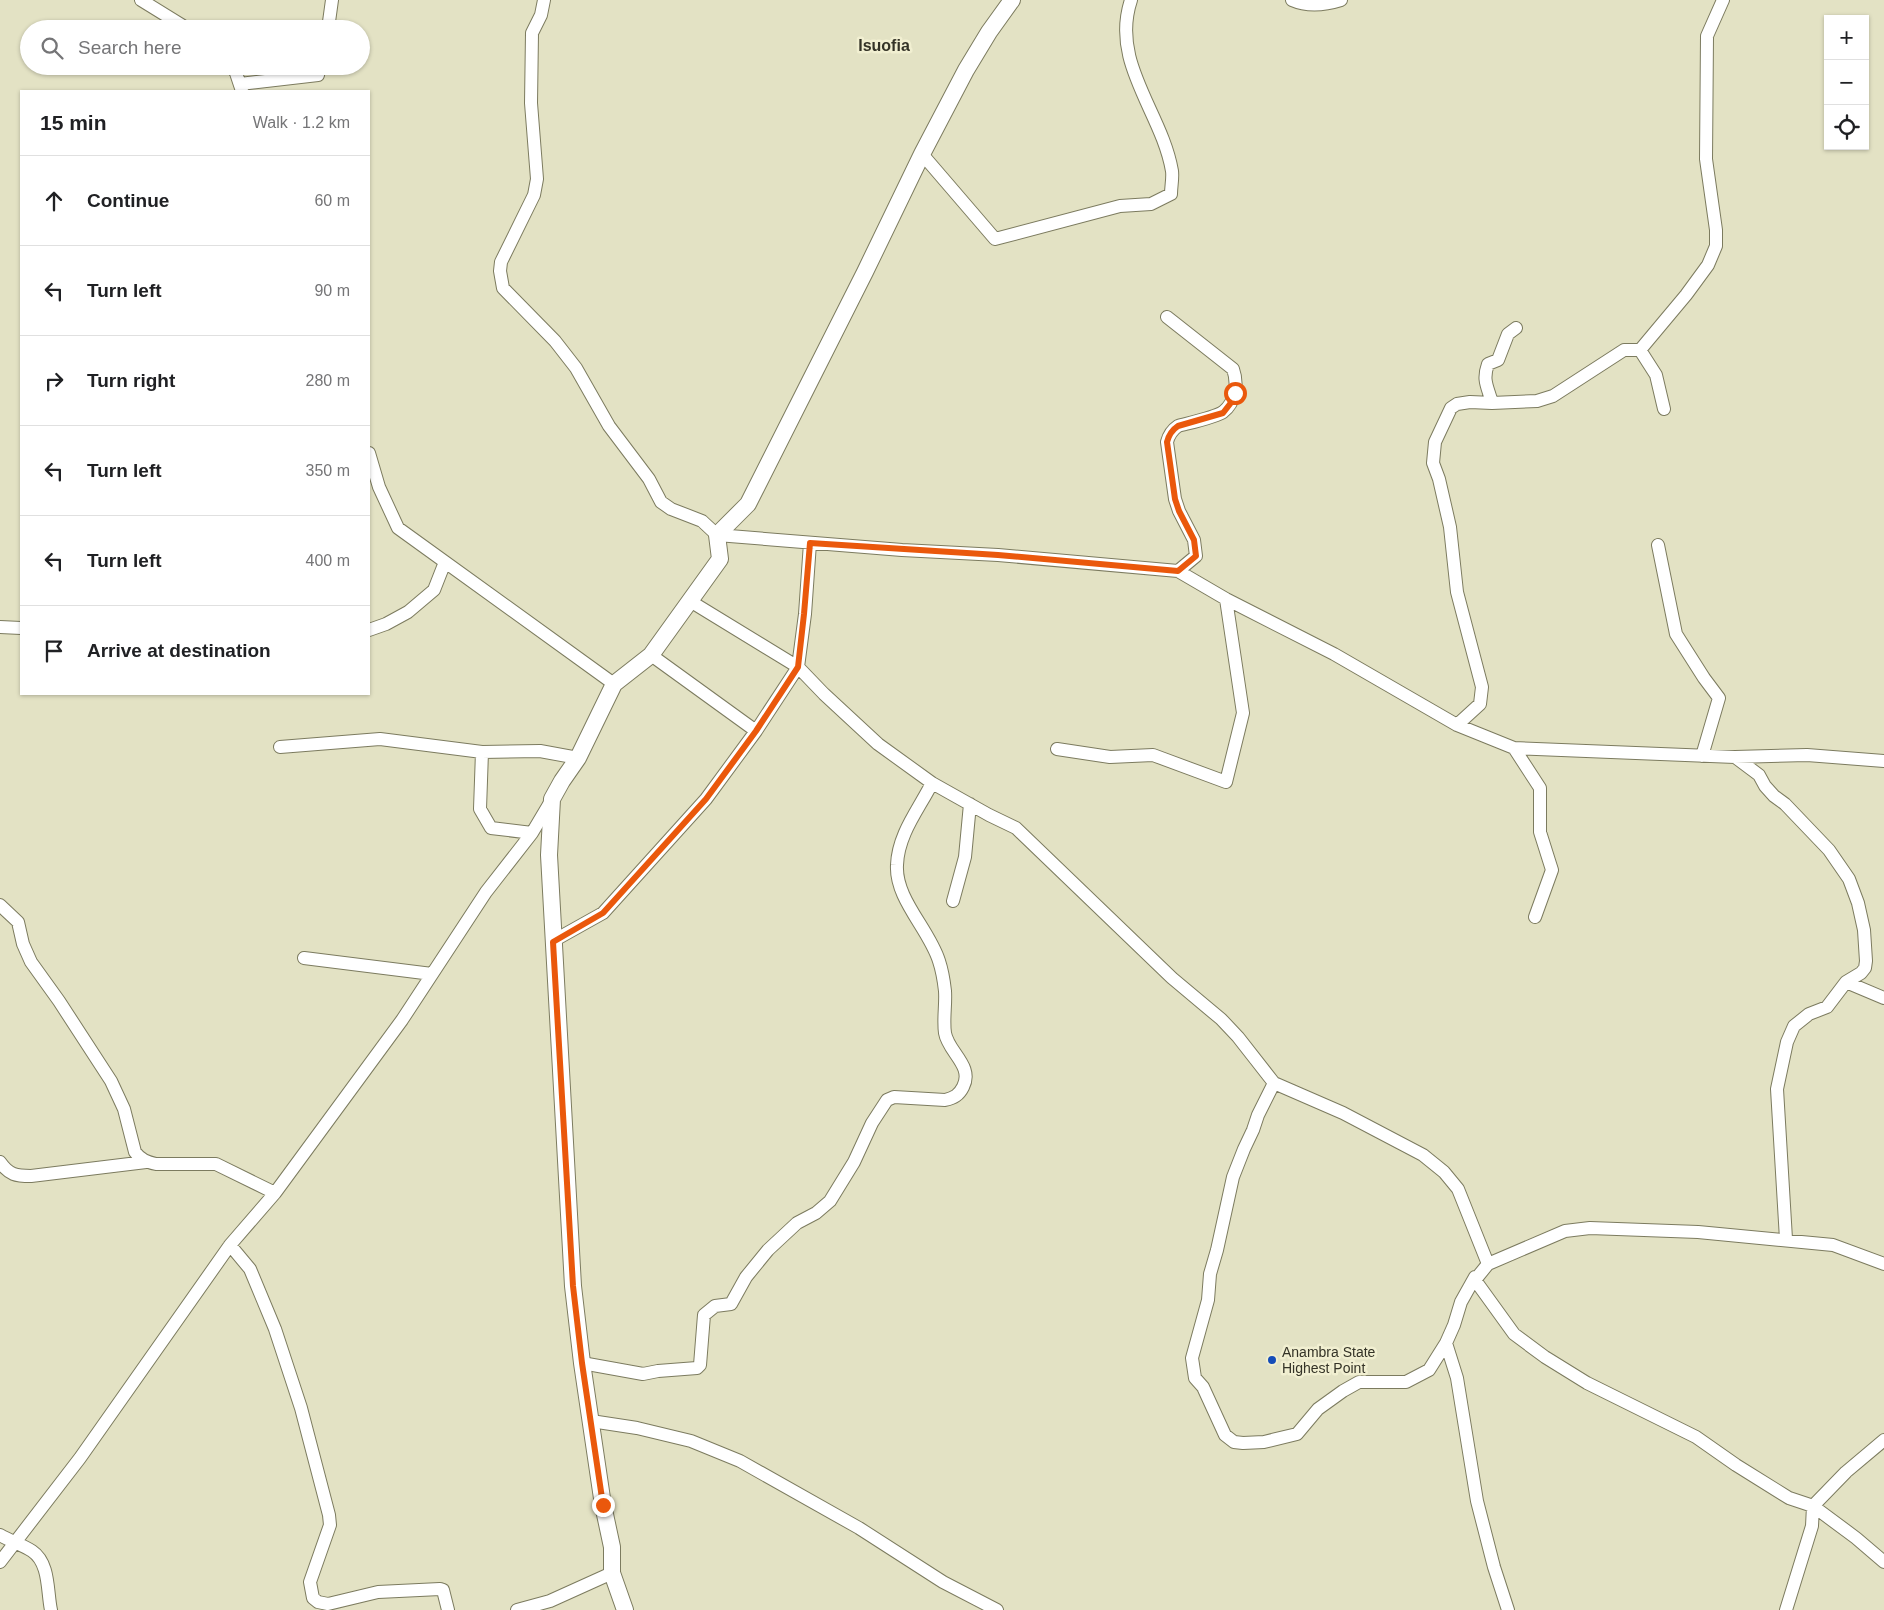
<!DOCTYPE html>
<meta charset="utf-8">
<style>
:root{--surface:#fff;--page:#f6f6f6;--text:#202124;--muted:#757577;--line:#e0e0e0}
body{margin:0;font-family:Helvetica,sans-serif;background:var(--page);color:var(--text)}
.controls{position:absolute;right:15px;top:15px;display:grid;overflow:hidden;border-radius:0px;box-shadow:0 1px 4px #0004}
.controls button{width:45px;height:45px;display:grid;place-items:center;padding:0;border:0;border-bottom:1px solid var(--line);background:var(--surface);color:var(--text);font:25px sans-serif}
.stop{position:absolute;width:15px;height:15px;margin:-11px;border:4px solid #ea580c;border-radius:50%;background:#fff}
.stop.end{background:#ea580c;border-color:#fff;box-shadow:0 1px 5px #0008}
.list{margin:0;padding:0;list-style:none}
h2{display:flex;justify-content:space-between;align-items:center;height:65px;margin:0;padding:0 20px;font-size:21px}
h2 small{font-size:16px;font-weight:400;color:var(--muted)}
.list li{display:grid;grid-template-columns:32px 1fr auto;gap:15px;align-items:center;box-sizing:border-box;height:90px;padding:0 20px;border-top:1px solid var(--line)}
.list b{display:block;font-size:19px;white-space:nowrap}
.list em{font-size:16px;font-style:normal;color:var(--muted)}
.icon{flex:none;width:28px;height:28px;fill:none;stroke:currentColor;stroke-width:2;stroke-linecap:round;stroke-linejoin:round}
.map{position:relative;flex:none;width:1884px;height:1610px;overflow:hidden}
.search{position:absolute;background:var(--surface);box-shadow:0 1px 4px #0004;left:20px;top:20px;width:350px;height:55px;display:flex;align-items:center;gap:12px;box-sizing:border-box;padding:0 18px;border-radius:28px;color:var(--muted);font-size:19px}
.panel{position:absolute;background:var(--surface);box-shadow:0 1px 4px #0004;left:20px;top:90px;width:350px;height:605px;border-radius:0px}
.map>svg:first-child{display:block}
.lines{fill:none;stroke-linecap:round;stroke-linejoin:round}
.minor-casing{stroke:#7c7b5f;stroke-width:14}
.major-casing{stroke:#7c7b5f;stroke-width:18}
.minor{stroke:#fff;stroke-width:12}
.major{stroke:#fff;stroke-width:16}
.route{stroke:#ea580c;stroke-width:6}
.poi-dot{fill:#144cb8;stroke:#f1efd1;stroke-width:2}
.labels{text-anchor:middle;stroke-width:5;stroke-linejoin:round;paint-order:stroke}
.poi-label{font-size:14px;fill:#343327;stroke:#f1efd1;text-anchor:start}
.quarter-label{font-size:16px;font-weight:bold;fill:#343327;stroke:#f1efd1}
</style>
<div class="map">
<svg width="1884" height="1610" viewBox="0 0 1884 1610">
<rect width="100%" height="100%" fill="#e3e2c4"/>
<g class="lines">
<defs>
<path id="minor" d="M141,0L188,29
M544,0L541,15L532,33L531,103L537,179L534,195L501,262L500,271L503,288L555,341L576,368L609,426L649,479L661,502L671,509L702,521L717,535L902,550L998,555L1178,571L1226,599L1334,654L1457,725L1514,748L1735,757L1807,755L1884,761
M1292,0C1308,7 1325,5 1341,0
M328,29L332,0
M231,66L236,73L242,91
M240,84L318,75L320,66
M922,154L995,239L1120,206L1151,204L1171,194C1171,186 1173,178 1172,171C1162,112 1110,63 1131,0
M1167,317L1233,369C1238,383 1236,402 1223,412C1216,417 1189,423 1178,426C1172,430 1169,434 1167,442L1175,499L1179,511L1194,540L1196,556L1178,571
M1640,350L1656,375L1664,409
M1492,403L1537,401L1553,396L1624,350H1640L1686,295L1708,265L1716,246V230L1706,159L1707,36L1723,0
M369,453L379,487L398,528L614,684
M1658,545L1676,634L1704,678L1719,698L1702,756
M690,601L798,667L824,694L878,744L932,783L989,815L1016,828L1172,978L1221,1019L1238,1037L1274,1083L1343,1113L1423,1155L1444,1172L1458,1189L1488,1264L1475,1280L1514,1334L1545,1357L1587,1383L1696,1437L1736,1465L1789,1498L1813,1506L1856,1538L1884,1562
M0,627L21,628
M369,630L386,624L408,612L434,590L445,562
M651,655L756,731
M1457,725L1480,704L1482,687L1457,592L1450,527L1439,479L1433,463L1435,442L1451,408L1457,404L1470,402L1492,403C1488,387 1482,381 1488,364L1498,360L1508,334L1516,328
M280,747L380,739L482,752L540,751L578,758
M1514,748L1540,788V832L1552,870L1535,917
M1057,749L1110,757L1153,755L1226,782L1243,713L1226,599
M482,752L480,809L491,828L532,833
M1735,757L1759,775L1765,786L1774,796L1785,804L1829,850L1849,879L1858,903L1864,930L1866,961L1865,968L1861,973L1846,982L1827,1007L1809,1014L1794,1026L1787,1042L1777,1089L1786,1239
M953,901L965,857L970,804
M0,905L18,922L23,944L31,962L59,1001L111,1081L124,1109L135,1152C141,1160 147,1162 156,1164H216L275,1193
M553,941L603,913L706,799L756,731L798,667L805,614L810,543
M304,958L432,974
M1846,982L1884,998
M1274,1083L1258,1115L1253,1130L1244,1149L1233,1177L1217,1250L1210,1274L1208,1300L1192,1358L1195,1378L1203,1387L1225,1435L1234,1442L1243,1443L1264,1442L1297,1434L1318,1409L1343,1391L1359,1382H1406L1429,1370L1446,1343
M0,1162C9,1175 16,1176 31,1176L146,1162
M230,1245L250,1269L275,1329L301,1408L329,1515L330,1525L310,1582L313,1598L318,1602L328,1604L378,1592L440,1589L443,1590L448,1610
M1488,1264L1565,1231L1590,1228L1698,1232L1833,1245L1884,1264
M1475,1280V1277L1461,1302L1454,1325L1446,1343L1457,1378L1477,1501L1494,1567L1508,1610
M582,1363L643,1374L658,1371L697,1368L700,1365L704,1315L715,1306L731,1304L746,1277L768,1250L797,1223L816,1213L830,1201L854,1162L872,1123L887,1100L894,1097L945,1100C954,1098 959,1095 963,1087C974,1066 948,1052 945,1033C943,1019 946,1005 945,991C944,982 942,970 939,961C929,929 895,899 897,865C898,834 919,809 932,783
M591,1421L637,1428L691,1441L740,1461L859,1528L943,1582L997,1610
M0,1535C10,1541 23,1545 32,1551C50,1563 47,1592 51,1610
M0,1562L80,1458L230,1245L275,1193L402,1020L486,892L532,833L551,801
M517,1610L550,1601L612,1573
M1786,1610L1812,1526L1813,1506L1846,1472L1884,1440"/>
<path id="major" d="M625,1610L612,1573V1547L603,1505L582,1363L573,1286L549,855L552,799L562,781L578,758L614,684L651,655L720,559L717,535L748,504L865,272L922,154L966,70L989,32L1012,0"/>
</defs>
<use href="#minor" class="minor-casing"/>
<use href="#major" class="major-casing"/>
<use href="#minor" class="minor"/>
<use href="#major" class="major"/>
</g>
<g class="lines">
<path class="route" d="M603,1505L582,1363L573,1286L553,942L603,913L706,799L756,731L798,667L804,614L810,543L998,555L1178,571L1196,556L1194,540L1179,511L1175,499L1167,442C1169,434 1172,430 1178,426L1223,413L1230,404L1235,393"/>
</g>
<circle class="poi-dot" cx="1272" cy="1360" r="5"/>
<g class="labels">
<g class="poi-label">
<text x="1282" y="1357">Anambra State<tspan x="1282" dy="16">Highest Point</tspan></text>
</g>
<g class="quarter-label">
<text x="884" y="51">Isuofia</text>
</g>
</g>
</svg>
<div class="controls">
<button>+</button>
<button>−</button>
<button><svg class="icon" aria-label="locate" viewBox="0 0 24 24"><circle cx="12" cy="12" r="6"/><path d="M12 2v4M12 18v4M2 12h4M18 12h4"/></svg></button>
</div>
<div class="stop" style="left:1235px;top:393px"></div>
<div class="stop end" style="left:603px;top:1505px"></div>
<div class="search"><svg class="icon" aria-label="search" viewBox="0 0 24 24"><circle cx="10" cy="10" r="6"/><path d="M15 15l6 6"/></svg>Search here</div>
<section class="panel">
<h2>15 min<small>Walk · 1.2 km</small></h2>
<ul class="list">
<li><svg class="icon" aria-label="ahead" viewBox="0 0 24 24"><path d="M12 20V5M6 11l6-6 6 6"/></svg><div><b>Continue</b></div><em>60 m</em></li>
<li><svg class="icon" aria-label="left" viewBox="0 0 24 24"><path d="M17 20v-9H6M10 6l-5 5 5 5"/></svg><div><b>Turn left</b></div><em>90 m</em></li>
<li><svg class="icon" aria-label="right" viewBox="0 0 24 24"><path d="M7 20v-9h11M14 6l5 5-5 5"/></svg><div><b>Turn right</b></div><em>280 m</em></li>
<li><svg class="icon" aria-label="left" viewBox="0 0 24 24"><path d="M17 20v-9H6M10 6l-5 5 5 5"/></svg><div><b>Turn left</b></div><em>350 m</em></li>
<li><svg class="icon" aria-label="left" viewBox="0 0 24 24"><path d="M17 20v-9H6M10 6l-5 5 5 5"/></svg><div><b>Turn left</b></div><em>400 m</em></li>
<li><svg class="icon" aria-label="arrive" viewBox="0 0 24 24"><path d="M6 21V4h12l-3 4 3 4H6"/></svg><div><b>Arrive at destination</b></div></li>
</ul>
</section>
</div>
